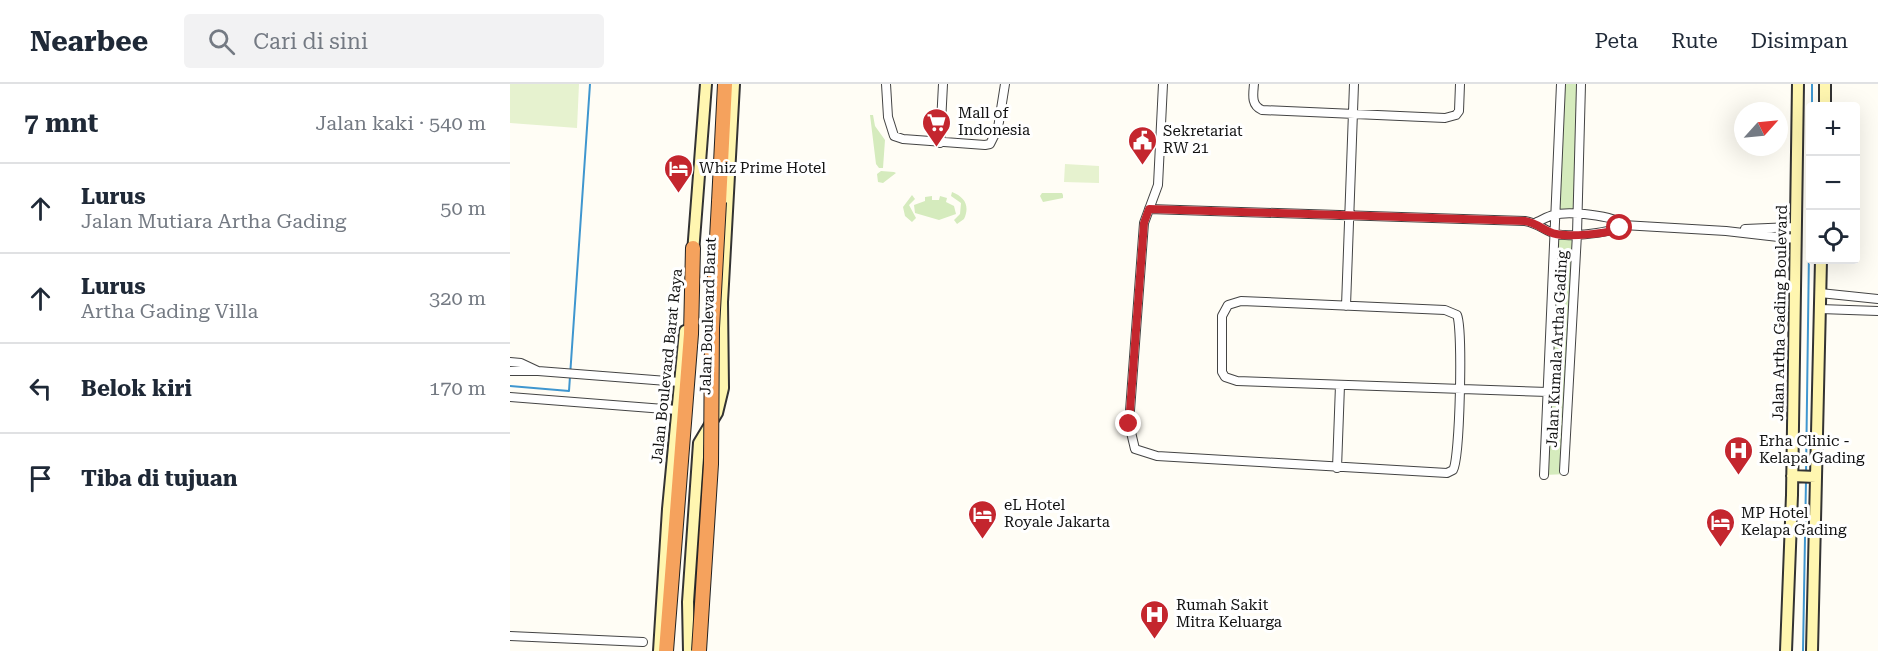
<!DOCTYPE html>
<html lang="id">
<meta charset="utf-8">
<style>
:root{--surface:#fff;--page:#f2f2f3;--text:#1f2937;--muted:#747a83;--line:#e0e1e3}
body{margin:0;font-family:"Roboto Serif",serif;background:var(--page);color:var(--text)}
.controls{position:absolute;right:18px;top:18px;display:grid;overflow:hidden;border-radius:6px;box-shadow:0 6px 24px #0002}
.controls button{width:54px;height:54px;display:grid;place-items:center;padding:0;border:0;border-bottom:2px solid var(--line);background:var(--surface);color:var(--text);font:30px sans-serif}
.compass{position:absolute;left:1224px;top:18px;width:54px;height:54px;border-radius:50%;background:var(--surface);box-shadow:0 6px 24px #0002;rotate:63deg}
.stop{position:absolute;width:18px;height:18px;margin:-14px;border:4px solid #c4262e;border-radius:50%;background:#fff}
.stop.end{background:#c4262e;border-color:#fff;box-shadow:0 2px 6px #0008}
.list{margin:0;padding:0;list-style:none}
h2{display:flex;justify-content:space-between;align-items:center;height:78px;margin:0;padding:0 24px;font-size:26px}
h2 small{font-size:20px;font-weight:400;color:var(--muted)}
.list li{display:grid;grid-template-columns:39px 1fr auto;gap:18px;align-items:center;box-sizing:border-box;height:90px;padding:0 24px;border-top:2px solid var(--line)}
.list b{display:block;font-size:22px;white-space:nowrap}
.list p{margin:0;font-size:20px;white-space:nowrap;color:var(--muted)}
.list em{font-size:20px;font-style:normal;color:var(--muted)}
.icon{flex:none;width:33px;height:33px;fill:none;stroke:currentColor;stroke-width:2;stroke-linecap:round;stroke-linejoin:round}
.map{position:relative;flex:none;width:1368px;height:567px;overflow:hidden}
header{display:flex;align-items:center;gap:36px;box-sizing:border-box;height:84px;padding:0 30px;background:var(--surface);border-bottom:2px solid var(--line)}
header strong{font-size:28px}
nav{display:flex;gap:33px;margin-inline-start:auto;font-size:21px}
.search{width:420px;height:54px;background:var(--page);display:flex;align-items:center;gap:15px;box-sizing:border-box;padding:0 21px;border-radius:6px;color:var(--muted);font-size:22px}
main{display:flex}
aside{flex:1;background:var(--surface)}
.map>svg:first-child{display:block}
.green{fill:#d5ebbd}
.pitch{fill:#e6f2cf}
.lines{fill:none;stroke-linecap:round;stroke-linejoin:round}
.stream{stroke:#3f96cf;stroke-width:2}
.minor-casing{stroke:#444;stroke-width:10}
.secondary-casing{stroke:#333;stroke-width:14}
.motorway-casing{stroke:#222;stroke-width:16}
.minor{stroke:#fff;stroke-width:8}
.secondary{stroke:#fff6b0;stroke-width:10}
.motorway{stroke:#f5a25d;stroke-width:14}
.motorway-bridge-casing{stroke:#222;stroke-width:16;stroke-linecap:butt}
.motorway-bridge{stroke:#f5a25d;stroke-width:14}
.route{stroke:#c4262e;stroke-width:8}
.labels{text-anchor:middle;stroke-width:6;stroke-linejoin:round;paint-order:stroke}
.poi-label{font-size:15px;fill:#111;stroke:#fff;text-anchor:start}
.street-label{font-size:15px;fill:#111;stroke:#fff}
</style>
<header>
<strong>Nearbee</strong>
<div class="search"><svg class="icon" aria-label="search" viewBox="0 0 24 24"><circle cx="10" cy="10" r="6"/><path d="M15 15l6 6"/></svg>Cari di sini</div>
<nav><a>Peta</a><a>Rute</a><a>Disimpan</a></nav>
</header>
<main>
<aside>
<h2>7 mnt<small>Jalan kaki · 540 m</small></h2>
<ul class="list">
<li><svg class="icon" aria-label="ahead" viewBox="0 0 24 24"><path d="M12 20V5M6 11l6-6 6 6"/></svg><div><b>Lurus</b><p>Jalan Mutiara Artha Gading</p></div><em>50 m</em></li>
<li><svg class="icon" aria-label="ahead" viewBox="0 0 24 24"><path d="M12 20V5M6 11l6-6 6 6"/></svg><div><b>Lurus</b><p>Artha Gading Villa</p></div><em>320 m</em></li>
<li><svg class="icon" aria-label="left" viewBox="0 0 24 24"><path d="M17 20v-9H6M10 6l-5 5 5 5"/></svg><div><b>Belok kiri</b></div><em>170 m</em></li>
<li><svg class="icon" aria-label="arrive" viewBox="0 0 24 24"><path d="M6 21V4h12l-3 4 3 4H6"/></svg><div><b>Tiba di tujuan</b></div></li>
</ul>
</aside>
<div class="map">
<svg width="1368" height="567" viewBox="0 0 1368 567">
<rect width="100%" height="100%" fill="#fffdf5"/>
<path class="green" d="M1050,0H1072L1067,131L1045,130Z
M360,31H363L365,42L375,56L373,84H369L366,80Z
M371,87L384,88L386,89L373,99L368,98L367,90Z
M442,108C455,113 460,122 454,135L447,140L444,136L450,130L451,119L441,112Z
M532,109H552L553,111V114L533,118L530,112Z
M402,111L405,115L399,121L406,134L402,138L395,132L393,123Z
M422,112V116H429L430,112L437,114L436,118L444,122L446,130L429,136L405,129L404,121L415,117V113Z
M1046,150H1067L1057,390L1034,391Z"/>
<path class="pitch" d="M0,0H69L67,44L0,39Z
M555,80L589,82V99L554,98Z"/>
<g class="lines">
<path class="stream" d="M1302,22V0
M0,302L59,307L80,0
M1296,390L1300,92
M1293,567L1296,396"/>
<defs>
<path id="minor" d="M376,0L378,33L384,52L393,55L475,61L480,60L488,44L495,0
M653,0L648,101L634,139L619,340L625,365L647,372L937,389L943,386C950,375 953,245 947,231L935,226L731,217L718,221L712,232V288L715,293L727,297L1038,308
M744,0C743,11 741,21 752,26L935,34L946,31L949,27L950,0
M430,59L433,0
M639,125L1015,137C1028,139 1035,147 1046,150C1059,153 1104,149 1113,141L1216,147L1286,155
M1027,138C1032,136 1038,132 1044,131C1057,127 1105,131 1113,141
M1235,145L1286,143
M1310,209L1368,215
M836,222L844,0
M1310,225L1368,227
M0,278L11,279L28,287L170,298
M0,287H27
M0,313L167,326
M827,384L830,301
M1054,387L1067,150L1071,0
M1034,391L1051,0
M0,552L133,558"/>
<path id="secondary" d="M1315,22V0
M183,169L196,0
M1282,392L1306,393
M149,567L158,425L175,247
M179,567L178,518L189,359L207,329L213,304L212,218L224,0
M1276,567L1282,411L1288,0
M1302,567L1311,176"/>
<path id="motorway" d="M209,118L215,0
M156,567L181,250L183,164"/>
</defs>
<use href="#minor" class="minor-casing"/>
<use href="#secondary" class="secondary-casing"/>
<use href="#motorway" class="motorway-casing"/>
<use href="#minor" class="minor"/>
<use href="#secondary" class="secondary"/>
<use href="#motorway" class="motorway"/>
<defs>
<path id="motorway-bridge" d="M189,567L201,380L202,244L209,118"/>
</defs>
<use href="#motorway-bridge" class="motorway-bridge-casing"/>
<use href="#motorway-bridge" class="motorway-bridge"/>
</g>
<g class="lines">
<path class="route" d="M619,340L634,139L639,125L1015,137C1028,139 1035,148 1046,150C1058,153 1099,150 1110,144"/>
</g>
<defs>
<symbol id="supermarket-pin" viewBox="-11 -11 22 30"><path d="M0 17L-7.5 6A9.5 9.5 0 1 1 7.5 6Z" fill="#c4262e" stroke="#fff"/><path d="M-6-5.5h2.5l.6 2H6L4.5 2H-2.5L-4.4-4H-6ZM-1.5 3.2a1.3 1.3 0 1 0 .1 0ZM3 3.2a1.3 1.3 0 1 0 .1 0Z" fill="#fff"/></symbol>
<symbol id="civic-pin" viewBox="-11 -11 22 30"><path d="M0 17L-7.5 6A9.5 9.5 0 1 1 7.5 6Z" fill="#c4262e" stroke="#fff"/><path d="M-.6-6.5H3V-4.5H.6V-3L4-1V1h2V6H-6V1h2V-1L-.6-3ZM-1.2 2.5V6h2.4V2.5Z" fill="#fff"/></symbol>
<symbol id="hotel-pin" viewBox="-11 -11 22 30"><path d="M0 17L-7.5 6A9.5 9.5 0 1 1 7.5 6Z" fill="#c4262e" stroke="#fff"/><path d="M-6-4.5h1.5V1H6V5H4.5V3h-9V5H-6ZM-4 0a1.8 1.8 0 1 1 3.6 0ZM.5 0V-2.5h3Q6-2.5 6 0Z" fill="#fff"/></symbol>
<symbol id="hospital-pin" viewBox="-11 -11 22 30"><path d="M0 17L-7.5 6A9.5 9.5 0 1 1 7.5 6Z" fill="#c4262e" stroke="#fff"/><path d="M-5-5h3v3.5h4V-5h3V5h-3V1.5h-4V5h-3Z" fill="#fff"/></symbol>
</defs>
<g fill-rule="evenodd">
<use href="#supermarket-pin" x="410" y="22" width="33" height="45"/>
<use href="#civic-pin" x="616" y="40" width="33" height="45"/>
<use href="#hotel-pin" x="152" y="68" width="33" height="45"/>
<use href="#hospital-pin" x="1212" y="350" width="33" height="45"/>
<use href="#hotel-pin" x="456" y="414" width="33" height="45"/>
<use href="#hotel-pin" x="1194" y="422" width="33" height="45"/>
<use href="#hospital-pin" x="628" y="514" width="33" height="45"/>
</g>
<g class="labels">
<g class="poi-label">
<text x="448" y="34">Mall of<tspan x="448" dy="17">Indonesia</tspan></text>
<text x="653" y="52">Sekretariat<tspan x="653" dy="17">RW 21</tspan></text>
<text x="189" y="89">Whiz Prime Hotel</text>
<text x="1249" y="362">Erha Clinic -<tspan x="1249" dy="17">Kelapa Gading</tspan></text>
<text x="494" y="426">eL Hotel<tspan x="494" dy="17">Royale Jakarta</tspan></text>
<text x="1231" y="434">MP Hotel<tspan x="1231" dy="17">Kelapa Gading</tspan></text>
<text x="666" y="526">Rumah Sakit<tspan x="666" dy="17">Mitra Keluarga</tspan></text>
</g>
<g class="street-label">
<text transform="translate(1270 229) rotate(-89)" y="5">Jalan Artha Gading Boulevard</text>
<text transform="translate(198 232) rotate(-88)" y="5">Jalan Boulevard Barat</text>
<text transform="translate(1047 265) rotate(-87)" y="5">Jalan Kumala Artha Gading</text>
<text transform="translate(157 282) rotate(-84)" y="5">Jalan Boulevard Barat Raya</text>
</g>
</g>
</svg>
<div class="controls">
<button>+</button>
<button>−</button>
<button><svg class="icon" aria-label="locate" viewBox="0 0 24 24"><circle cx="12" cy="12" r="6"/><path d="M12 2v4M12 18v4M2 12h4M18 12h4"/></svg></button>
</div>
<svg class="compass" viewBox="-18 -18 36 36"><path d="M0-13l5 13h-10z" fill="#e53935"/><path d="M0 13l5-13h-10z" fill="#747a83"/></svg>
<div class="stop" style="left:1110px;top:144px"></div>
<div class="stop end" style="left:619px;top:340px"></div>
</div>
</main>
